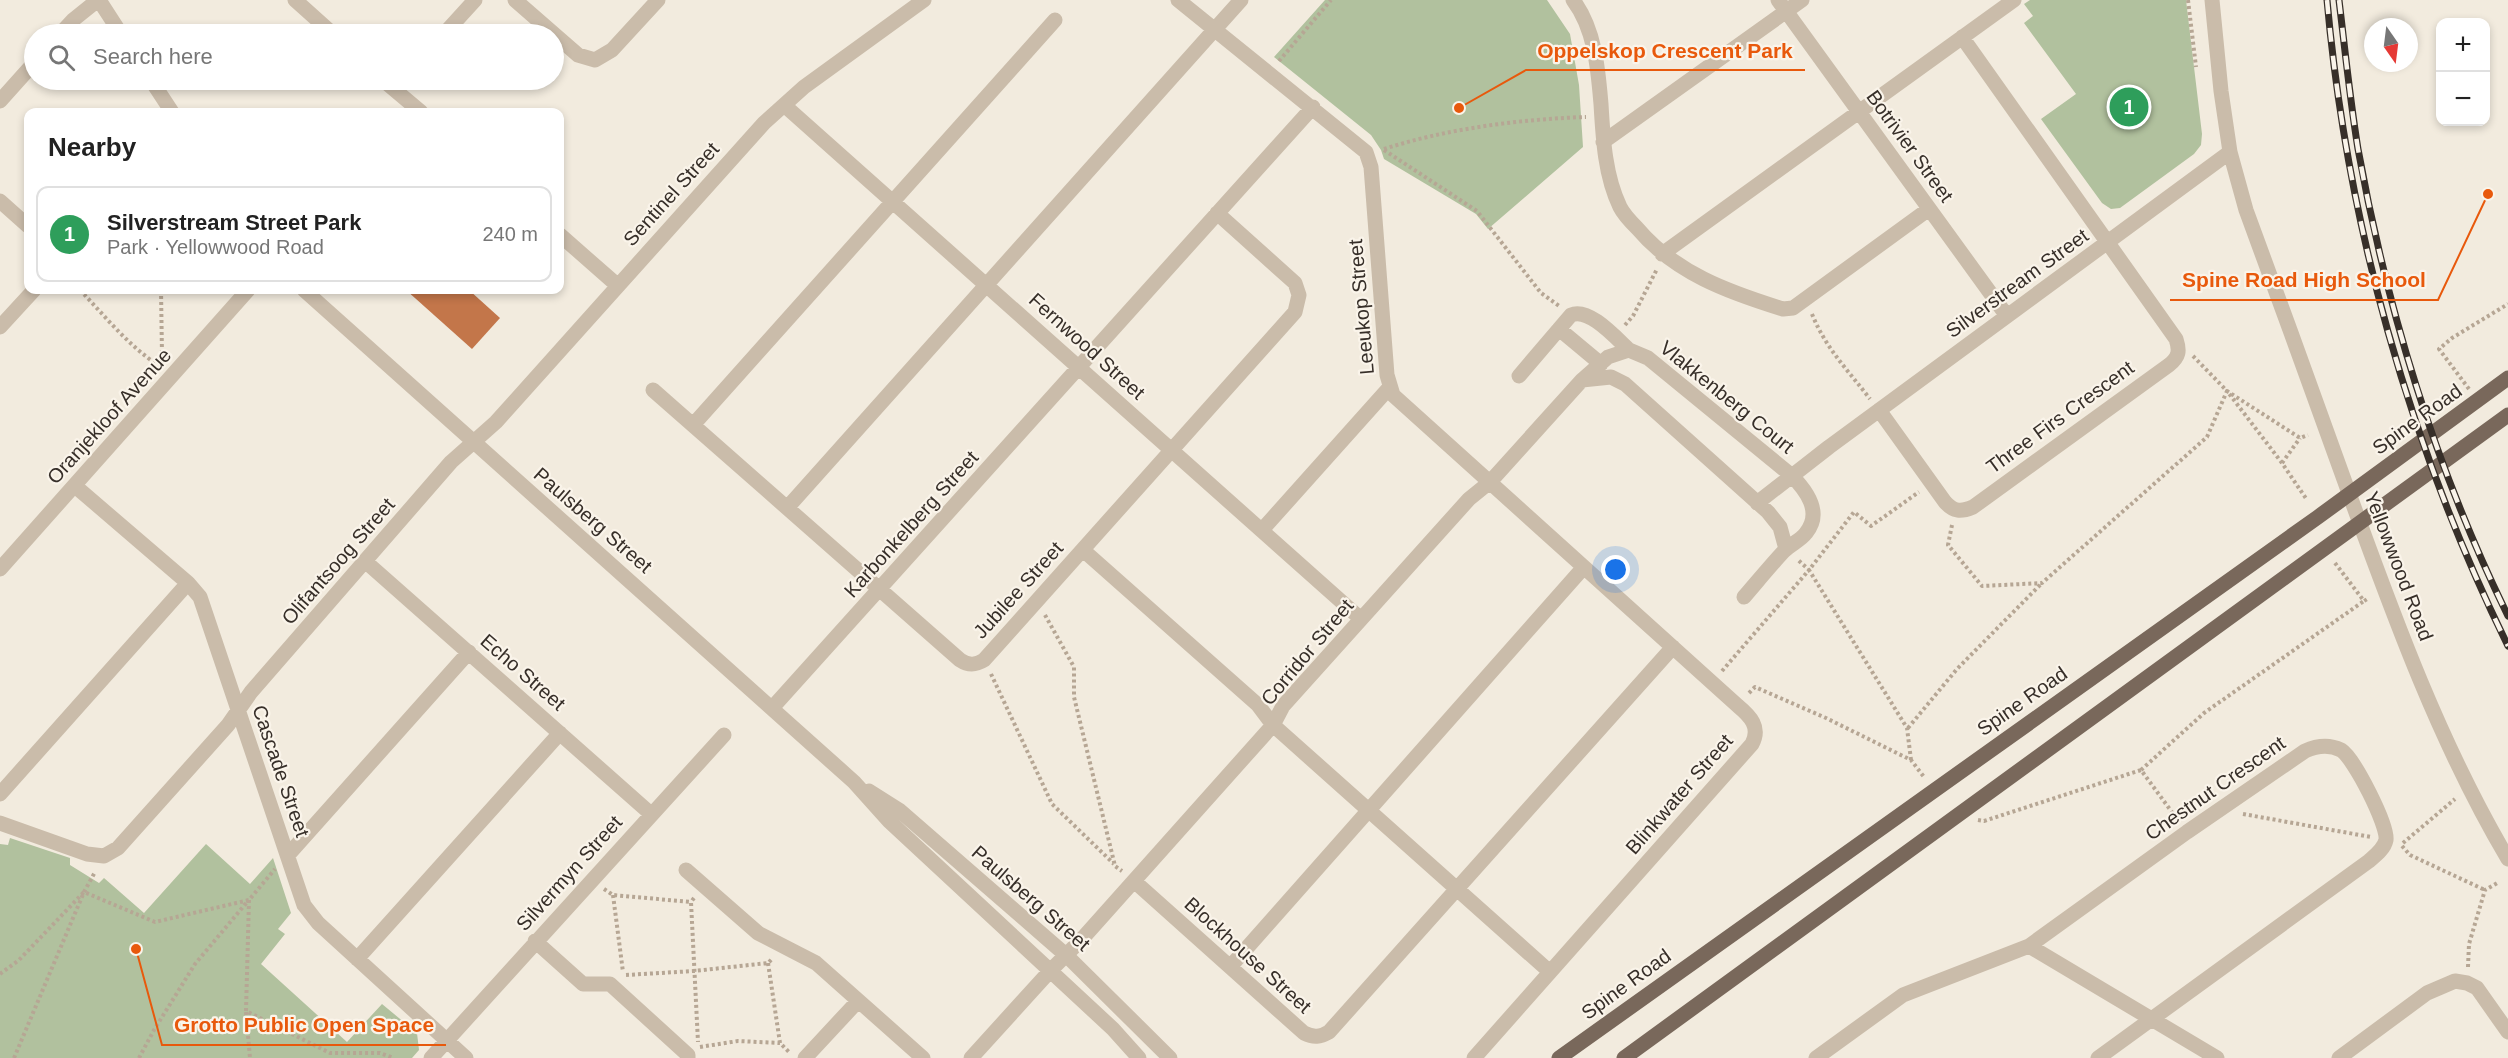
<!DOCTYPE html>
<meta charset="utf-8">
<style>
:root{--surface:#fff;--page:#f6f6f6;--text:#222;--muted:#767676;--line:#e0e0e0;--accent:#db2777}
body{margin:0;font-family:Helvetica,sans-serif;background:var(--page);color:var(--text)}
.controls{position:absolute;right:18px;top:18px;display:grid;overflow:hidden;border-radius:12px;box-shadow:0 3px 9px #0003}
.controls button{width:54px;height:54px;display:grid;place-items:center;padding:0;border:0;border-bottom:2px solid var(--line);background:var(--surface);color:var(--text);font:30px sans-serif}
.compass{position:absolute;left:2364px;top:18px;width:54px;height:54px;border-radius:50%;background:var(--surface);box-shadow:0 3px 9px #0003;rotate:166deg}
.you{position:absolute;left:1616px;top:570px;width:21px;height:21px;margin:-15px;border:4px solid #fff;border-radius:50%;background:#1a73e8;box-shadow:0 0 0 9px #1a73e833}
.badge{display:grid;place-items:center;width:39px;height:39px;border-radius:50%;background:var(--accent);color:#fff;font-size:20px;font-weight:700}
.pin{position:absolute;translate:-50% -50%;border:3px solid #fff;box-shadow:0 2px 6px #0006}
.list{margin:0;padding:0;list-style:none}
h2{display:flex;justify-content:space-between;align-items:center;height:78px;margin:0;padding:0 24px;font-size:26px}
h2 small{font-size:20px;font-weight:400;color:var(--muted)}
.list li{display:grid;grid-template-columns:39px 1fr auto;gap:18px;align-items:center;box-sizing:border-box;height:96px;margin:0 12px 12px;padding:0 12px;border:2px solid var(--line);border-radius:12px}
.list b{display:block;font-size:22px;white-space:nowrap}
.list p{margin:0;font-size:20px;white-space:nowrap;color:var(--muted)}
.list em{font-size:20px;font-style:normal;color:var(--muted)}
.icon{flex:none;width:33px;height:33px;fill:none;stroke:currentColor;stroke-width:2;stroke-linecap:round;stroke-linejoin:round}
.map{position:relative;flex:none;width:2508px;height:1058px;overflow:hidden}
.search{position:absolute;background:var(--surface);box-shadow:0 3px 9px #0003;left:24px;top:24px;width:540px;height:66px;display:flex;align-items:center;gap:15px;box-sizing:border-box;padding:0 21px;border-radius:33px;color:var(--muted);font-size:22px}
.panel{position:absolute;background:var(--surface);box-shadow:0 3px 9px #0003;left:24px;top:108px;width:540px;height:186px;border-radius:12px}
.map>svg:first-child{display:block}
.green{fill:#b1c19e}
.building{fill:#c3764a}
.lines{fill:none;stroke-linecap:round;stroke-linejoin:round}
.path{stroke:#b6a694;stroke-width:4;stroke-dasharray:3 3;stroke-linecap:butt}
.minor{stroke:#cabcaa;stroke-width:15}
.major{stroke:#79685b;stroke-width:15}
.rail-casing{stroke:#372f29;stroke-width:7}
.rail{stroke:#faf4ea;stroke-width:4.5;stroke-dasharray:14;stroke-linecap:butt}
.labels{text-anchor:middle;stroke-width:4.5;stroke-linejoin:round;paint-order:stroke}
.street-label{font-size:20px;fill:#372f29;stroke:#faf4ea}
.leader{fill:none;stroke:#e8590c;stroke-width:2}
.callout-dot{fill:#e8590c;stroke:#faf4ea;stroke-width:2}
.callout-label{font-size:21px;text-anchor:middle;font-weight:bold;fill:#e8590c;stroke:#faf4ea;stroke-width:4.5;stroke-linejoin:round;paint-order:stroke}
</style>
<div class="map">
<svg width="2508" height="1058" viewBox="0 0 2508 1058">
<rect width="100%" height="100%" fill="#f2ebde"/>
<path class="green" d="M1325,0H1547L1570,34L1579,85L1583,147L1488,229L1476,214L1384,159L1381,150L1371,135L1274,57Z
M2030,0H2186L2202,134L2201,145L2194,154L2120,208L2111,209L2102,203L2041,119L2076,94L2024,23L2033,16L2024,4Z
M10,838L70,858V865L99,883L104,878L144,913L206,844L250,884L273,858L291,913L278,929L285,934L261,964L347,1042L382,1004L417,1033L419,1050L412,1058H0V844L8,845Z"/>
<path class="building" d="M406,290H469L500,318L472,349Z"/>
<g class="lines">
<path class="path" d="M2188,0L2196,67
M1279,61L1331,0
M1384,149C1446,129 1520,119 1586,117
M1384,150L1477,211L1541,293L1559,306
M80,290C104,315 126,343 155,363
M161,290L162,355
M1812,314C1826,349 1848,370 1870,399
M1625,325L1633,316L1657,269
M2193,356L2227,391L2300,438L2308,435
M2469,389L2439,349L2452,338L2508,304
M2282,463L2300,438
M1952,525L1948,545L1982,586L2042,583L2207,437L2227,391L2282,463L2307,500
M2335,563L2364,601L2369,598
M1045,615L1074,667V697L1115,866L1122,871
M1722,671L1809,570L1798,560
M991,674L1052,804L1114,864
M1749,693L1755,687L1826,718L1911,760L1924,777
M1908,728L1957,669L2041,584
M1911,760L1907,728L1809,570L1854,512L1871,526L1919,492
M2141,770L2204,713L2364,601
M2243,814L2371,837
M1978,820L1984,821L2141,770L2177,819
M2403,843L2455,799
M2402,846L2410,855L2485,890
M604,889L613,895L691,902
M613,895L623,972
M694,898L691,902L698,1042
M249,900L246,1011L330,1053H380L394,1058
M768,963L780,1043L790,1053
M2468,967L2469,944L2485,890L2499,882
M0,974L19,960L84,892L155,922L249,900L275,869
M626,975L694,971L768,963L772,959
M246,1012L250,1058
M700,1047L738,1041L780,1043
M14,1058L84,892L95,872
M139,1058L154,1030L195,964L248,901"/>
<path class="minor" d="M99,0L121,34
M295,0L333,34
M515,0L578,55L595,60L612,50L658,0
M1178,0L1366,152L1371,167L1387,375L1393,395L1738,706C1750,716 1761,727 1752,744L1474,1058
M1573,0C1595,29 1598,69 1601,104C1603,139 1605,176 1620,207C1624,215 1631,222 1637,228C1675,273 1728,292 1783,309L1793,308L1929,209
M1778,0L2007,316
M2212,0L2221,91L2230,152L2246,210C2281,305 2316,401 2350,496C2395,620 2441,746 2508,859
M60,34L73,20L98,0
M444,34L475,0
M151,80L172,112
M383,80L421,112
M0,101L34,63
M784,105L1361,619
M1603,142L1802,0
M0,201L28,226
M560,235L617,285
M1662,254L2014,0
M304,290L854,782L889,821L1113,1029L1139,1058
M0,327L34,290
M1559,329L1601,364
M1519,376L1571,315C1589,307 1616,338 1629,350
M1582,380L1611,377L1625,384L1768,512L1780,527L1786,549
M653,390L960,660C969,666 976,665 984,660L1295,312L1299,295L1295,283L1217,213
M1879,410L1945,502C1954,512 1961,512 1973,507L2169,365C2179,357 2180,351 2176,339L1962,37
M693,425L1055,20
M75,486L188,583L200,597L304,905L318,923L466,1058
M1757,503L1829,447L2230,152
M787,508L1241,0
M1262,530L1389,388
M1083,550L1258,705L1273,725L1550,972
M366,562L651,814
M0,569L248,290
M773,707L1313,107
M869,791L899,810L1067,956L1170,1058
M0,794L188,583
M0,823L87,854L104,856L118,848L228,725L251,692L451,462L496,422L764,123L804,87L924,0
M288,855L469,652
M686,870L758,933L816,963L923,1058
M1134,881L1304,1033C1314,1038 1320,1037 1329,1032L1673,647
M535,941L583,984H610L688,1055V1058
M2029,946L2217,1058
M357,959L560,733
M1230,967L1584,567
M431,1058L724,735
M805,1058L858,1001
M971,1058L1050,971L1082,939L1273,725L1283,706L1469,499L1490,482L1582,380L1608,357L1629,350L1648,358L1791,475C1806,490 1823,512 1806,533C1801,540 1791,544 1784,551C1770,566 1757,582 1744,597
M1816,1058L1903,995L2029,946L2187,832L2305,751C2316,746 2329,744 2341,750C2354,758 2388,825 2386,840C2384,849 2376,855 2369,861L2098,1058
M2339,1058L2427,993L2455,981L2467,983L2477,988L2508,1032"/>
<path class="major" d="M1559,1058L2318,517L2508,378
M1624,1058L2508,415"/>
<defs>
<path id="rail" d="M2327,0C2347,224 2409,444 2508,646
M2339,0C2345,50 2350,100 2358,149C2387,310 2436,469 2508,616"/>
</defs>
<use href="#rail" class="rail-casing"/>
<use href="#rail" class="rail"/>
</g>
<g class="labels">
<g class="street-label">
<text transform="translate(1910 146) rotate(54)" y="7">Botrivier Street</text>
<text transform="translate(671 194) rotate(-48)" y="7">Sentinel Street</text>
<text transform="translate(2017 283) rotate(-36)" y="7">Silverstream Street</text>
<text transform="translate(1361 307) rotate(-95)" y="7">Leeukop Street</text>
<text transform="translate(1087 346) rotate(42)" y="7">Fernwood Street</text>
<text transform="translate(1727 397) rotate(39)" y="7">Vlakkenberg Court</text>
<text transform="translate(109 416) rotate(-48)" y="7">Oranjekloof Avenue</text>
<text transform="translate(2060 417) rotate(-36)" y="7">Three Firs Crescent</text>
<text transform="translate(2417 419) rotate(-36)" y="7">Spine Road</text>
<text transform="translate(593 520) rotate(41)" y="7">Paulsberg Street</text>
<text transform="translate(911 524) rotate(-48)" y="7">Karbonkelberg Street</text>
<text transform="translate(338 561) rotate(-49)" y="7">Olifantsoog Street</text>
<text transform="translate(2399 566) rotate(69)" y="7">Yellowwood Road</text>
<text transform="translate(1018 590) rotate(-48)" y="7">Jubilee Street</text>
<text transform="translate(1307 652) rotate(-50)" y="7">Corridor Street</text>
<text transform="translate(523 672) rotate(41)" y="7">Echo Street</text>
<text transform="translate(2022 701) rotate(-35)" y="7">Spine Road</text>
<text transform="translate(281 771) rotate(71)" y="7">Cascade Street</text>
<text transform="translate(2215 788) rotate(-35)" y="7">Chestnut Crescent</text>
<text transform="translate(1679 794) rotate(-49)" y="7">Blinkwater Street</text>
<text transform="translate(569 873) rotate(-48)" y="7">Silvermyn Street</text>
<text transform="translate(1031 898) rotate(41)" y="7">Paulsberg Street</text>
<text transform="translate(1248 955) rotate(42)" y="7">Blockhouse Street</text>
<text transform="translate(1626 984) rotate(-36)" y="7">Spine Road</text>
</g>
</g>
<path class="leader" d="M1459 108L1526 70H1805M2488 194L2438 300H2170M136 949L162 1045H446"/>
<g class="callout-dot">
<circle cx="1459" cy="108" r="6"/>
<circle cx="2488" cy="194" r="6"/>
<circle cx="136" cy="949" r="6"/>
</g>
<g class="callout-label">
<text x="1665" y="58">Oppelskop Crescent Park</text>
<text x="2304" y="287">Spine Road High School</text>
<text x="304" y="1032">Grotto Public Open Space</text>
</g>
</svg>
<div class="controls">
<button>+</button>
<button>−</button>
</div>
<svg class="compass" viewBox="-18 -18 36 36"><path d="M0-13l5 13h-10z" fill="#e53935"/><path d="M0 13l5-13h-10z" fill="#767676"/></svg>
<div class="you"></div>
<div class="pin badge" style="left:2129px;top:107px;background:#2e9e5b">1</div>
<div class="search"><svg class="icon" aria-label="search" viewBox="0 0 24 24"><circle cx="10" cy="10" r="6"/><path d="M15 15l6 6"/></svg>Search here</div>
<section class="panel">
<h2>Nearby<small></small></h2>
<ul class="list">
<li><span class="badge" style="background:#2e9e5b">1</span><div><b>Silverstream Street Park</b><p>Park · Yellowwood Road</p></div><em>240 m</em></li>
</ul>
</section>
</div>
